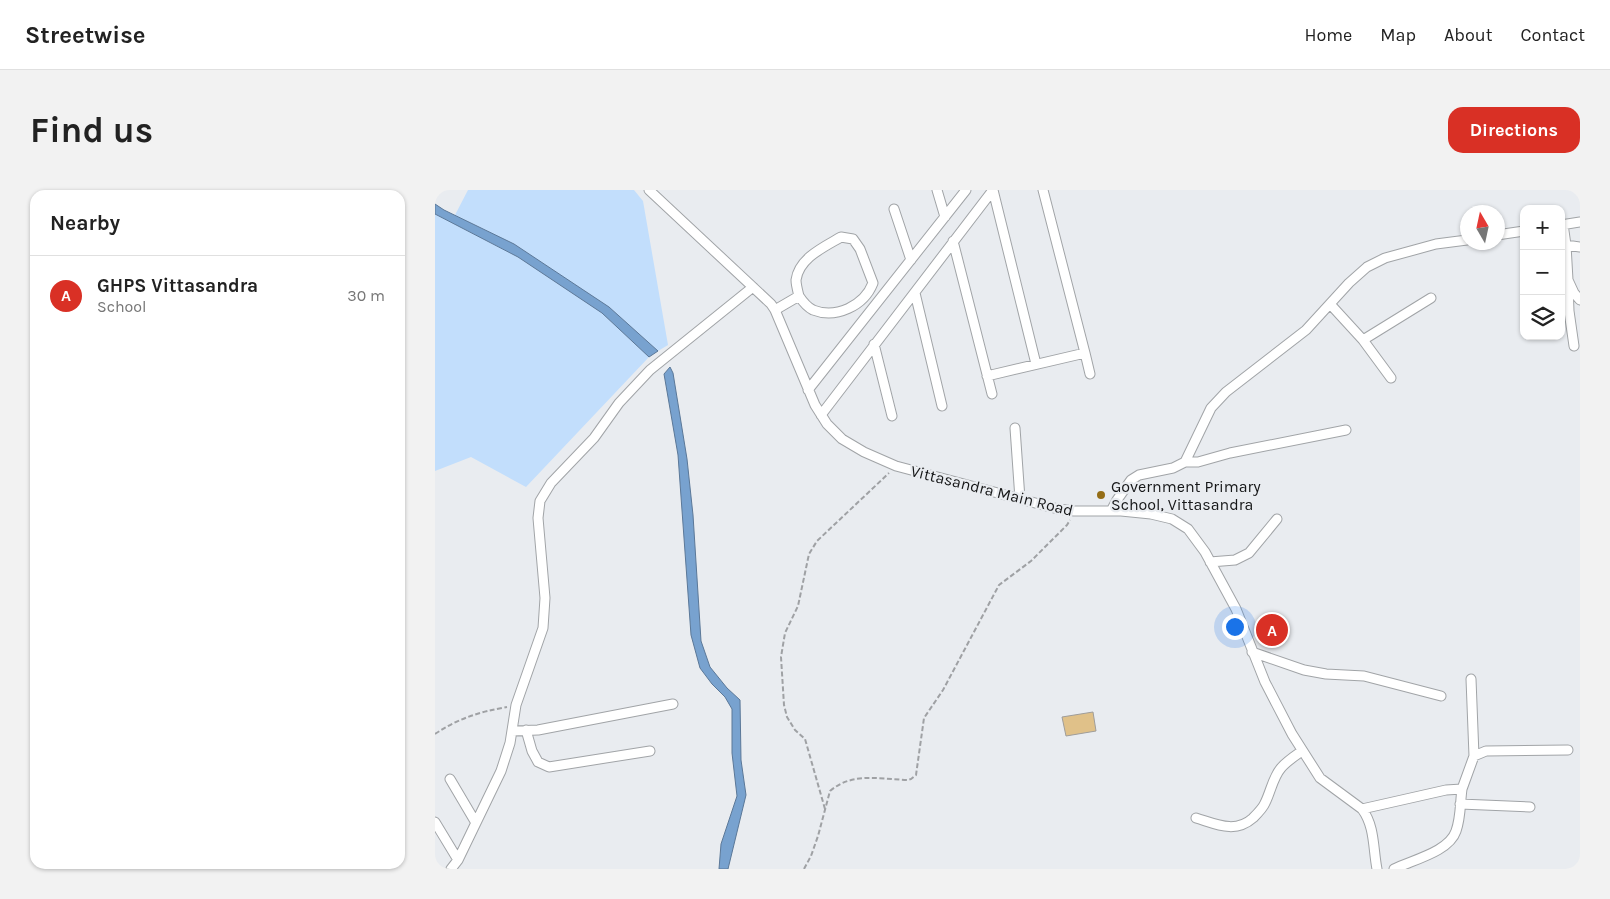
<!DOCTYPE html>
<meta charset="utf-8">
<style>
:root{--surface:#fff;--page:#f2f2f2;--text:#222;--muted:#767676;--line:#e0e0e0;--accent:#d93025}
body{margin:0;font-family:Karla,sans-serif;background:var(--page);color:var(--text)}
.controls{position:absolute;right:15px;top:15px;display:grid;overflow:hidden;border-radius:10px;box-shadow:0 1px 4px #0004}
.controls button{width:45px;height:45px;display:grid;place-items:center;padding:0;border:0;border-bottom:1px solid var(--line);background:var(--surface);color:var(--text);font:25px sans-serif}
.compass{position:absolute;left:1025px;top:15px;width:45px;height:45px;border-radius:50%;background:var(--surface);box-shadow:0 1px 4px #0004;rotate:351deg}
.you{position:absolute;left:799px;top:436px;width:18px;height:18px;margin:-12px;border:4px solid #fff;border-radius:50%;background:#1a73e8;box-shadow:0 0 0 8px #1a73e833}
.badge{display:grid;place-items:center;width:32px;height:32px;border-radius:50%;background:var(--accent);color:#fff;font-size:16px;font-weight:700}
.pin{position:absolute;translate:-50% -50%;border:2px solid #fff;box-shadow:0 1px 5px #0006}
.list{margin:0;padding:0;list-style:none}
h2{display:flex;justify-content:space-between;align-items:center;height:65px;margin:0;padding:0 20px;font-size:21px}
h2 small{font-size:16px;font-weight:400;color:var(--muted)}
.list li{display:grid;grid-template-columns:32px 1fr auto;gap:15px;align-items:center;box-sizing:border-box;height:80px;padding:0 20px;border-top:1px solid var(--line)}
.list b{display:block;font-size:19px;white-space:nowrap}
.list p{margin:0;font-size:16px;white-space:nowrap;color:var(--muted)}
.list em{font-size:16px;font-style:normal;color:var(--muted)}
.icon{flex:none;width:28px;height:28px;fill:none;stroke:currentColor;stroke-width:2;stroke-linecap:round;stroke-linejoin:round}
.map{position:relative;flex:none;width:1145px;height:679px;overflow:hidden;border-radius:15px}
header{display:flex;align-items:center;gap:30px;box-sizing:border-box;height:70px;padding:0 25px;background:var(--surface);border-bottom:1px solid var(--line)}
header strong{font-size:24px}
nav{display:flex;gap:28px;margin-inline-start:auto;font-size:18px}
.intro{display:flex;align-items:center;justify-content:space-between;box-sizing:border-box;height:120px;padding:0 30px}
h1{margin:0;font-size:35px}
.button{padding:12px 22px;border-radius:15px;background:var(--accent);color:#fff;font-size:18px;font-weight:700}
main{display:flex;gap:30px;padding:0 30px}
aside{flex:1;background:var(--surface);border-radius:15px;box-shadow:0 1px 4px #0004}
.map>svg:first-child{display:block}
.green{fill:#c2defc}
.water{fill:#78a2cf;stroke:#5b7898}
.building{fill:#e0c189;stroke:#9f9d9a}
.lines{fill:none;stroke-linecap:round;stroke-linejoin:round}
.minor-casing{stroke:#a1a4a7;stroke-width:11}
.path{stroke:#9fa1a4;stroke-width:2;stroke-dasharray:5 2.5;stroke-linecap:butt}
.minor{stroke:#fff;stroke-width:9}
.poi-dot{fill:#946d16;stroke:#e9ecf0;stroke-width:2}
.labels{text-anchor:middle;stroke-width:4.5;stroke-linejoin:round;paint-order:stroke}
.poi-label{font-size:16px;fill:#161718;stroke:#e9ecf0;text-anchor:start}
.street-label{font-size:16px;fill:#161718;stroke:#e9ecf0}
</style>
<header>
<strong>Streetwise</strong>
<nav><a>Home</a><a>Map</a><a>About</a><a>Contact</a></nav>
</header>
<div class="intro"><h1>Find us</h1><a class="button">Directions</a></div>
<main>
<aside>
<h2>Nearby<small></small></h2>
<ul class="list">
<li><span class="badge">A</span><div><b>GHPS Vittasandra</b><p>School</p></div><em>30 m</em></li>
</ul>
</aside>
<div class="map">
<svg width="1145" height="679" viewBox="0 0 1145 679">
<rect width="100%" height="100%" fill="#e9ecf0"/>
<path class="green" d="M33,0H199L208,11L233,155L223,161L174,117L79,54L20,25Z
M0,24L83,67L167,123L214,167L91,297L36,267L0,281Z"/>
<path class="water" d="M0,14L9,20L79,54L174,117L223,161L214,167L167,123L83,67L0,24Z
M235,177L238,183L252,269L258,325L266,451L275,477L292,498L305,510L306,570L311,605L293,679H284L286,654L302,606L297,563V519L290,507L277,494L265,478L256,445L243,265L229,184Z"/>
<path class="building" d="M658,522L661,541L631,546L627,527Z"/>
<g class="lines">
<defs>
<path id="minor" d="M214,0L336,114L340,120L380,215L392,234L407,249L429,262L461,276L623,319L639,321H686L716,324L737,329L753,339L770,362L801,419L830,492L857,544L885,588L927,619C940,636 938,659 942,679
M502,0L510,27
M558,0L601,174
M459,19L476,70
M1128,34L1131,55L1133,90L1139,103L1145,110
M1126,35L1145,32
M1062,45L1089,41
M518,51L557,204
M1131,55L1145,57
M1133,95L1134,121L1139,156
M480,103L507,216
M895,114L928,150L996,108
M340,120L364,106C363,102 361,95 361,90C364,68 389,57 406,47L418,49L425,59L438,93C429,116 401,129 378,120C372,117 368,112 364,106
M928,150L956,188
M439,154L457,226
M650,163L655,184
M552,186L650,163L608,0
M373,200L531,0
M386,225L558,0
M580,238L585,309
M750,272H763L795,263L911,240
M676,321L682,310L696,290L704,285L738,278L750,272L776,218L791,202L871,140L914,93L932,77L950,68L1001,54L1032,50
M775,372L800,370L814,363L842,329
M817,462L869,480L891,484L929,486L1006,506
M1036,489L1039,566
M91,540L97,561L103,572L114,577L215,561
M77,541L103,540L238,514
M15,589L41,633
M1025,614L1095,617
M927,619L1011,600L1027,599L1039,566L1051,561L1133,560
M761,628C781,634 800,644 818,628C823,623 828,618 830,613C836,601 838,587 846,578C852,571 860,566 867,561
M0,632L23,670
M16,679L23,670L66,581L75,553L81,515L108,438L110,408L103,328L105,311L116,293L159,248L184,213L215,180L318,97
M959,679C977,670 1014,662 1021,641C1026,627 1025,613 1027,599"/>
</defs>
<use href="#minor" class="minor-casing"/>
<path class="path" d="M0,544C24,528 44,522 72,517
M390,619L370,549L360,540L352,527L349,515L346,467L350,443L363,416L374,364L382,351L454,283
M369,679L376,666L383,646L395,601C417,582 444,589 472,590L476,589L481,585L489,528L508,500L564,395L596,371L632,335L635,330"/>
<use href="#minor" class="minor"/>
</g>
<circle class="poi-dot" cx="666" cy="305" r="5"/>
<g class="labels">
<g class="poi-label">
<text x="676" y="302">Government Primary<tspan x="676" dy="18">School, Vittasandra</tspan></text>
</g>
<g class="street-label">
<text transform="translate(557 300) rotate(14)" y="6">Vittasandra Main Road</text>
</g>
</g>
</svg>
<div class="controls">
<button>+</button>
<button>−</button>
<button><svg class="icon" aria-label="layers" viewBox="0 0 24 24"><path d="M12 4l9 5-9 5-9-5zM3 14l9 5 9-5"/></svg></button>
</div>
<svg class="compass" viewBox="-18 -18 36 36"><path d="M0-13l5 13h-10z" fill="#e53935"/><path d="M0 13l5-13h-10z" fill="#767676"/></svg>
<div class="you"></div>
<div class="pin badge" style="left:837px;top:440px">A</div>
</div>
</main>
